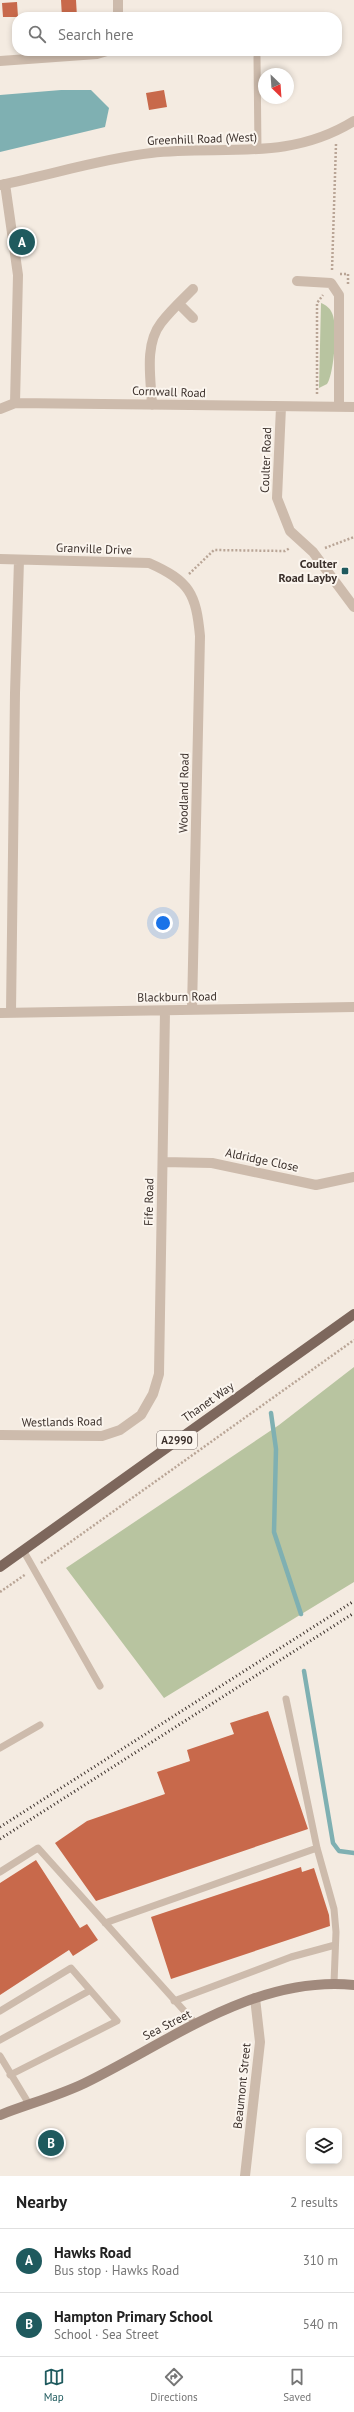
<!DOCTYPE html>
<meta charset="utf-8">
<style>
:root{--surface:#fff;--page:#f2f2f2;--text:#222;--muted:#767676;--line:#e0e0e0;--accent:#1f5a5e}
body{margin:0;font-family:"PT Sans",sans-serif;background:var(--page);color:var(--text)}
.controls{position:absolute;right:12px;bottom:12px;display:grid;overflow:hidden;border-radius:8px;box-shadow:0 2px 6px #0003}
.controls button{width:36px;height:36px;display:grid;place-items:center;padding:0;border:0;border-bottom:1px solid var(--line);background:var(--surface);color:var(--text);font:20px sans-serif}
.compass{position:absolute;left:258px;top:68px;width:36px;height:36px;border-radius:50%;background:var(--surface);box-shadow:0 2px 6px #0003;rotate:155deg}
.you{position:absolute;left:163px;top:923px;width:14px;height:14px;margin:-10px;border:3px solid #fff;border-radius:50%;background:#1a73e8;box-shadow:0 0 0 6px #1a73e833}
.badge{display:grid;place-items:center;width:26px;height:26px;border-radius:50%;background:var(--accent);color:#fff;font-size:13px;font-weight:700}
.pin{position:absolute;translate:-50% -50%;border:2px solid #fff;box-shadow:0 1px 4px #0006}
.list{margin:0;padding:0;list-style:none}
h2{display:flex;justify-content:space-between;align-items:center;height:52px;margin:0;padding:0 16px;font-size:17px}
h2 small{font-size:13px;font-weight:400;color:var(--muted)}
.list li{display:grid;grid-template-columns:26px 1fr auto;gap:12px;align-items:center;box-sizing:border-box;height:64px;padding:0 16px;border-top:1px solid var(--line)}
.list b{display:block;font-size:15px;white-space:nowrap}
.list p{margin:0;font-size:13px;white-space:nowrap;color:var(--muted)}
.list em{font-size:13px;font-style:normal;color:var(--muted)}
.icon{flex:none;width:22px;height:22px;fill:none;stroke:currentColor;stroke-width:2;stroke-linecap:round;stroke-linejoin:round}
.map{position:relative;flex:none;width:354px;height:2176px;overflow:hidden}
.search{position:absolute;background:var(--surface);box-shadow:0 2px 6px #0003;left:12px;right:12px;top:12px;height:44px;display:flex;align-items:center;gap:10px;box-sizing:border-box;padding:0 14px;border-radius:16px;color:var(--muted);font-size:15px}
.sheet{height:180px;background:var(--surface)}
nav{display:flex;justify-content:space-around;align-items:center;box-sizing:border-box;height:56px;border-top:1px solid var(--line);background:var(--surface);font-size:11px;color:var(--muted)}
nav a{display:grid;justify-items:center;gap:2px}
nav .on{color:var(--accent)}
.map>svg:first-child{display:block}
.green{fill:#b8c4a0}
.water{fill:#7fb0b2}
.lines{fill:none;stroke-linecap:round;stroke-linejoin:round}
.stream{stroke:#7fb0b2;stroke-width:4.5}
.building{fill:#c8694b}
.path{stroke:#b9a596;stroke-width:2.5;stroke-dasharray:2 2;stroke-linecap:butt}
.service{stroke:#cdbbac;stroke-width:7}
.minor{stroke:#cdbbac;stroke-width:10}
.tertiary{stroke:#cdbbac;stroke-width:10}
.secondary{stroke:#a18a7d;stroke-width:10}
.primary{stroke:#7d675c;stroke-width:10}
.rail{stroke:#3b302b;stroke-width:3;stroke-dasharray:1 3;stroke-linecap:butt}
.poi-dot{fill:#1f5a5e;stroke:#fbf5ee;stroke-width:1.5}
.labels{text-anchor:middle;stroke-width:4;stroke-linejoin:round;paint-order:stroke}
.shield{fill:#fbf5ee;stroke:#756b66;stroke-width:1}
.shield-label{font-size:11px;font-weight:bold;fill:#3b302b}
.street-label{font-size:12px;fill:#3b302b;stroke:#fbf5ee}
.poi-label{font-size:12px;font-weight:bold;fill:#3b302b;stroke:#fbf5ee;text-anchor:end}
</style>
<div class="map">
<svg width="354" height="2176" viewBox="0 0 354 2176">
<rect width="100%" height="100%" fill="#f4ebe1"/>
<path class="green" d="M321,303C326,305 330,308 332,313C338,325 334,374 327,384L319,388Z
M354,1367V1582L164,1698L66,1568L279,1425Z"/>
<path class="water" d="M61,90H91L109,108L105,127L0,152V95Z"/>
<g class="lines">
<path class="stream" d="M271,1413L276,1449L274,1532L301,1614
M304,1671L333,1843L339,1851L354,1853"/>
</g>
<path class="building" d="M61,0H76L77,17H62Z
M17,2L18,17H3L2,3Z
M164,90L167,107L149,110L146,93Z
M268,1711L308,1829L96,1901L55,1843L87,1821L165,1794L157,1772L190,1761L187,1750L234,1734L230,1723Z
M36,1860L80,1928L87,1924L98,1940L73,1956L69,1950L0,1995V1883Z
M301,1867L302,1872L314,1868L329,1915L330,1926L171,1979L151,1917Z"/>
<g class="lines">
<path class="path" d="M332,270L336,144
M340,274H348V285
M317,394V303L323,295
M325,548L354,537
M189,574L214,550L285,551L290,548
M41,1563L354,1340
M0,1592L26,1574"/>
<path class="service" d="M257,57L258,150
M23,1550L100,1686
M286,1699L317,1848L334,1909L336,1932L334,1983
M0,1748L40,1725
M0,1872L38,1848L196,2024
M105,1923L317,1848
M174,2001L291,1957L335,1945
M0,2011L71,1968L117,2021L10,2075
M0,2040L89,1991
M0,2056L29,2104"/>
<path class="minor" d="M118,0V17
M0,61L97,54L107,51
M5,184L18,275L15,403
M297,281L331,283L339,295V407
M179,304L193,318
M152,405C151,379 144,345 161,323C170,311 182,300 193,289
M281,407L277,498L290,531L313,552L354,607
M0,409L15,403L354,407
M0,559L149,563C190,581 196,594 200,636L192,1010
M11,1012L15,693L19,560
M0,1013L354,1007
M163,1162L212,1163L316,1185L354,1177
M0,1435L102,1436L120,1430L141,1415L153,1394L159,1374L165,1011
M245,2176L260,2042L255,1998"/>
<path class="tertiary" d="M0,185C50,175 100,159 151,153C223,145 288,162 354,121"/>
<path class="secondary" d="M0,2115C28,2104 58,2096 85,2083C169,2042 255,1975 354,1985"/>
<path class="primary" d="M0,1567L354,1314"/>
<path class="rail" d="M0,1827L354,1601
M0,1839L354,1613"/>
</g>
<rect class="poi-dot" x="341" y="567" width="8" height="8" rx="2"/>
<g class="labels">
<rect class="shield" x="157" y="1431" width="40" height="18" rx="3"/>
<g class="shield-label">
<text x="177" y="1444">A2990</text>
</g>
<g class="street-label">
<text transform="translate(202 139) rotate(-2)" y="4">Greenhill Road (West)</text>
<text transform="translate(169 392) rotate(2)" y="4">Cornwall Road</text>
<text transform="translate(266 460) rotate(-88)" y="4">Coulter Road</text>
<text transform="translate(94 549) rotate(2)" y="4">Granville Drive</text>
<text transform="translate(184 793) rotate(-89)" y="4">Woodland Road</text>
<text transform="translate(177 997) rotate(-1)" y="4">Blackburn Road</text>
<text transform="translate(262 1160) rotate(12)" y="4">Aldridge Close</text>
<text transform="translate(149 1202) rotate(-89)" y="4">Fife Road</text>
<text transform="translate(208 1402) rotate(-35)" y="4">Thanet Way</text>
<text transform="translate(62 1422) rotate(-1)" y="4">Westlands Road</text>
<text transform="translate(167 2025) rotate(-27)" y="4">Sea Street</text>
<text transform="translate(242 2086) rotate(-84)" y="4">Beaumont Street</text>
</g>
<g class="poi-label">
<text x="337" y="568">Coulter<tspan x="337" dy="14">Road Layby</tspan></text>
</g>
</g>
</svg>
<div class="controls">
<button><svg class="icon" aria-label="layers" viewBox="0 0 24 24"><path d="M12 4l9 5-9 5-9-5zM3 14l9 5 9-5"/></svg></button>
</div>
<svg class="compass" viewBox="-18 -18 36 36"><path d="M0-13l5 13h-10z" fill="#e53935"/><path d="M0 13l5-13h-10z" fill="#767676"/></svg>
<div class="you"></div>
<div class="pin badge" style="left:22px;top:242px">A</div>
<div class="pin badge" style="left:51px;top:2143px">B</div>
<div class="search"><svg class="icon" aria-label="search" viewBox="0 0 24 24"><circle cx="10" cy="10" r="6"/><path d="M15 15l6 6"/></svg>Search here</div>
</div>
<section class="sheet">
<h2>Nearby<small>2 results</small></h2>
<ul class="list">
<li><span class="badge">A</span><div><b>Hawks Road</b><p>Bus stop · Hawks Road</p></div><em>310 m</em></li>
<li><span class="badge">B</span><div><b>Hampton Primary School</b><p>School · Sea Street</p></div><em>540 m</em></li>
</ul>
</section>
<nav>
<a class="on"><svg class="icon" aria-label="map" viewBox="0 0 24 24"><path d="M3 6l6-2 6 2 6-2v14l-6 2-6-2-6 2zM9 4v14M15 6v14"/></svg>Map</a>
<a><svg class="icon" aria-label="directions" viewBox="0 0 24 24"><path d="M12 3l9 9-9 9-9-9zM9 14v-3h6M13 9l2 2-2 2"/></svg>Directions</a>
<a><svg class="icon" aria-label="saved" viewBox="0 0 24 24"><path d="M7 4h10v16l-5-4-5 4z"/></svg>Saved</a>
</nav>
